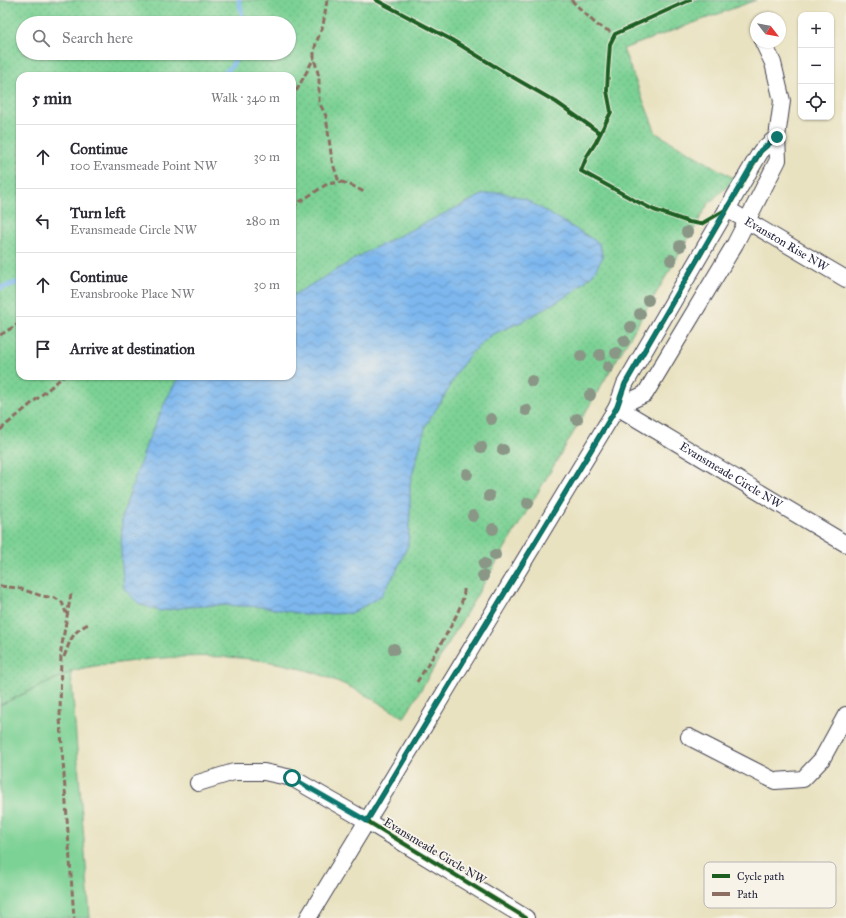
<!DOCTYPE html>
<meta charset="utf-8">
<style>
:root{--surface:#fff;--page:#f2f2f3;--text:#2b2b33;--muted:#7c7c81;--line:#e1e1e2}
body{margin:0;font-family:"IM FELL Great Primer",serif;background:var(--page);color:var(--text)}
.controls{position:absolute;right:12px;top:12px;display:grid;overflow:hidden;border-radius:8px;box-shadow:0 1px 3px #0004}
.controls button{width:36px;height:36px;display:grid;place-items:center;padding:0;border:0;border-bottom:1px solid var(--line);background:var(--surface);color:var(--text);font:20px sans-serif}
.compass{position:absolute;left:750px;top:12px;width:36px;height:36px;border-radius:50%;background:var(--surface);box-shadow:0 1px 3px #0004;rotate:121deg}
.stop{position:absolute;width:12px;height:12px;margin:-9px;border:3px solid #0f766e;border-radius:50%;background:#fff}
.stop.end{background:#0f766e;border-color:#fff;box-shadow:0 1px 4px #0008}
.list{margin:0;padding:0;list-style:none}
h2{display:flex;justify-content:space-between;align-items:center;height:52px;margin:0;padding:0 16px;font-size:17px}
h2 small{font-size:13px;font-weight:400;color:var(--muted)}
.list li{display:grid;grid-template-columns:26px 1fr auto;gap:12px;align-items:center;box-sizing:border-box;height:64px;padding:0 16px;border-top:1px solid var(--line)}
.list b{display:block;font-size:15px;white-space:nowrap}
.list p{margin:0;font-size:13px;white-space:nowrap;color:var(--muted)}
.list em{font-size:13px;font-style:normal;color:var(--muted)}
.icon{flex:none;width:22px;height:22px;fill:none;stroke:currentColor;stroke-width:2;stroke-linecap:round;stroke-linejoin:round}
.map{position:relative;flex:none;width:846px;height:918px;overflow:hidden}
.search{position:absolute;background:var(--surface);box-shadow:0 1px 3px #0004;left:16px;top:16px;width:280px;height:44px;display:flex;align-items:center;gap:10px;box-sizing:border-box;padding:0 14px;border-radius:22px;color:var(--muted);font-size:15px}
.panel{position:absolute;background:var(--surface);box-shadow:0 1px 3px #0004;left:16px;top:72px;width:280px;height:308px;border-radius:12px}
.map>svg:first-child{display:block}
.green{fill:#7bd194;stroke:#4e7a68}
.park{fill:url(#park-dots);stroke:#4e7a68;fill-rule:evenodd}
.water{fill:url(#water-waves);stroke:#506c94}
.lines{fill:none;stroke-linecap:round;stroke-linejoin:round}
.stream{stroke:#7db7ee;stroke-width:5}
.street-casing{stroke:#403f4f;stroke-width:18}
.street{stroke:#fff;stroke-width:16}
.quiet{stroke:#8d6e63;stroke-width:3;stroke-dasharray:6 3;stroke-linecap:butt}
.cycleway-casing{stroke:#f7f3e8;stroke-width:6}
.cycleway{stroke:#1b5e20;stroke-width:4}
.tree{fill:#8a9686}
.route{stroke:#0f766e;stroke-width:5}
.labels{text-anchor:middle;stroke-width:4;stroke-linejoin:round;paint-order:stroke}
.street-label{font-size:12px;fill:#22223b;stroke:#f7f3e8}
.key{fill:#f7f3e8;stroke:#b7b4b4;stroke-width:1}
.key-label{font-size:11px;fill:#22223b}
</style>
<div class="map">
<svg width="846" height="918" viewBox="0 0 846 918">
<defs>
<pattern id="park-dots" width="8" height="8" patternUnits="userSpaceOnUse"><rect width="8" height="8" fill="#7bd194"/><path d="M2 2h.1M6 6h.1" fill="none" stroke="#6ab380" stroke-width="1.8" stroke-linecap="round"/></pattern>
<pattern id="water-waves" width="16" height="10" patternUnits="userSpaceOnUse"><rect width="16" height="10" fill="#7db7ee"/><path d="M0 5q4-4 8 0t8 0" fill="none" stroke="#6694c2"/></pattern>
</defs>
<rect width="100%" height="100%" fill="#f7f3e8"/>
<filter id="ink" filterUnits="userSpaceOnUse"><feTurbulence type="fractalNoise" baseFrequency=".025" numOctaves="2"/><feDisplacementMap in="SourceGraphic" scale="8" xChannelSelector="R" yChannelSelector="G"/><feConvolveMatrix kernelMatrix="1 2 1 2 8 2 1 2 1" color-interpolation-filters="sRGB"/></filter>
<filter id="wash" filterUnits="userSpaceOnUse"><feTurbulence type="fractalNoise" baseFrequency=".012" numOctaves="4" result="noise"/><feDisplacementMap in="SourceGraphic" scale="16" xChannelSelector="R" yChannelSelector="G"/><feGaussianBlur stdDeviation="0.9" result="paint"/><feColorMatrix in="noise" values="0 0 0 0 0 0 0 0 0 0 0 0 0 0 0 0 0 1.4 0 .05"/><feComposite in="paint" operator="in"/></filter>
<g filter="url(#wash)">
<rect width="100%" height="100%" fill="#e9e2c1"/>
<path class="green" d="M71,672L90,918H0V705Z"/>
<path class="park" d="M0,0H756L623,49L656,133L735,179L708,204L693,231L404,718C380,703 356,688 329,678C270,654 197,653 134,661C114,664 92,665 72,671C64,674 57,678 49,682C33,689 16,697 0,705ZM23,23H289V53H23ZM20,76H292V376H20Z"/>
<path class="water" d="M501,192L525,199L599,243L603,257L593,274L572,293L521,322L491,335L471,353L457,372L445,395L426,425L410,483V513L408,545L397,570L381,596L352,613L309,615L264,607L220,605L187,607L160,611L139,604L124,589L121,557L122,516L147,443L166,400L179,376H292V296L370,250L484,194Z"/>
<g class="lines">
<path class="stream" d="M239,0L244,23
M221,76L231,67L239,53
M0,288L20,282"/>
</g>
</g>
<g filter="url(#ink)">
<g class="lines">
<defs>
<g id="street">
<path id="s1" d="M727,209L846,279"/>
<path d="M617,407L645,394L735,244L778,160L777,137L782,101L773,63L763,42"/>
<path id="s2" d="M617,407L846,544"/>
<path d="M689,737L775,781L803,779L822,759L846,715"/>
<path d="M198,783L234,772H264L292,778L367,821L308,918"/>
<path d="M526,918L367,821L617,407L625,384L761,151L777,137"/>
</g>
</defs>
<use href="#street" class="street-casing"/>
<use href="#street" class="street"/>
<path class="quiet" d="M327,0L323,26L316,43L314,52V58L319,77V102L326,116L332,161L338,179L342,182L353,186L364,192
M571,0L597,25L615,34
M292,99L314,58
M292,207L327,184L342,182
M0,335L20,323
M0,430L64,376
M0,586L18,588L42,596L55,598L62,602L66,613
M71,594L61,650L60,718L74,918
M64,657C70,641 72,631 89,624
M417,682C429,662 466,609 464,588"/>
<defs>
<path id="cycleway" d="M376,0L452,40L504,72L556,102L600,133
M690,0L615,34L610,44L608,71L607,91L611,112L596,142L587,156L581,171L634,200L654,210L689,222L701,224L727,209
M526,918L367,821L617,407L625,384L761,151L777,137"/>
</defs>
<use href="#cycleway" class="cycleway-casing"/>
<use href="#cycleway" class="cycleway"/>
</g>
<g class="tree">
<circle cx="687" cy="232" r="6"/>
<circle cx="680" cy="246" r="6"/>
<circle cx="671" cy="260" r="6"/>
<circle cx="648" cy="300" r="6"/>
<circle cx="640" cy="314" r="6"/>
<circle cx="631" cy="327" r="6"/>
<circle cx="624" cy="341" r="6"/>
<circle cx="616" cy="353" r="6"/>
<circle cx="600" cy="355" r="6"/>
<circle cx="581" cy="356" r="6"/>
<circle cx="608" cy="367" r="6"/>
<circle cx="532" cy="381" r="6"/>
<circle cx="590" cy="395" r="6"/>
<circle cx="526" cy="410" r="6"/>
<circle cx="491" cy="419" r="6"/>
<circle cx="577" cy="419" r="6"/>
<circle cx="481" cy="447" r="6"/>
<circle cx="503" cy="450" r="6"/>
<circle cx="467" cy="474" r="6"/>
<circle cx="489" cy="496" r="6"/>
<circle cx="528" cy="503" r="6"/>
<circle cx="473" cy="516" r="6"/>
<circle cx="493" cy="529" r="6"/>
<circle cx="495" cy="555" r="6"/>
<circle cx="484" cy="564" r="6"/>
<circle cx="483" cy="576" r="6"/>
<circle cx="394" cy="649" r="6"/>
</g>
</g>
<g class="lines" filter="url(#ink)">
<path class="route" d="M292,778L367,821L617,407L625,384L760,151L777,137"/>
</g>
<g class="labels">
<g class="street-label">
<text dy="4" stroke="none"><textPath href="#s1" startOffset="69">Evanston Rise NW</textPath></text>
<text dy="4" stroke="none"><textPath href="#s2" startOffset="133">Evansmeade Circle NW</textPath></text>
<text transform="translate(435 851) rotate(31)" y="4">Evansmeade Circle NW</text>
</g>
</g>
<rect x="704" y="862" width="132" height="46" rx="6" class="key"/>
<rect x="712" y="874" width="18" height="4" fill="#1b5e20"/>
<rect x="712" y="892" width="18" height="4" fill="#8d6e63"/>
<g class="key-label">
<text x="737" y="880">Cycle path</text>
<text x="737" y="898">Path</text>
</g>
</svg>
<div class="controls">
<button>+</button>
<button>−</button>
<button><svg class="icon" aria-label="locate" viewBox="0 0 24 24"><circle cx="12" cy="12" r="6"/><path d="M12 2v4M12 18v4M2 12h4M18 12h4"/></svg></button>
</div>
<svg class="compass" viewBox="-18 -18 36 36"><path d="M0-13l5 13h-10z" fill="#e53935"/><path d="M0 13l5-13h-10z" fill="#7c7c81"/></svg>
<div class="stop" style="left:292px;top:778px"></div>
<div class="stop end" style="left:777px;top:137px"></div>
<div class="search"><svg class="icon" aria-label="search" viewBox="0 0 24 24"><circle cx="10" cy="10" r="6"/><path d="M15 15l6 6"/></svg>Search here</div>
<section class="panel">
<h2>5 min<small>Walk · 340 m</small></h2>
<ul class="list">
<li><svg class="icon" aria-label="ahead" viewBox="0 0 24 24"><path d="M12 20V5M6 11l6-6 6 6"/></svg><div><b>Continue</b><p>100 Evansmeade Point NW</p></div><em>30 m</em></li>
<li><svg class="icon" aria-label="left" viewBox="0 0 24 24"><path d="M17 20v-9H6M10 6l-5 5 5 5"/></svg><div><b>Turn left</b><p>Evansmeade Circle NW</p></div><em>280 m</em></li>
<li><svg class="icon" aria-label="ahead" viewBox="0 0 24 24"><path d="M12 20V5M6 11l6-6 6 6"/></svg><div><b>Continue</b><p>Evansbrooke Place NW</p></div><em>30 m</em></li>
<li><svg class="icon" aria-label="arrive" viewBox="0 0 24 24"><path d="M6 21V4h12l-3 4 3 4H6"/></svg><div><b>Arrive at destination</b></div></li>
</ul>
</section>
</div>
